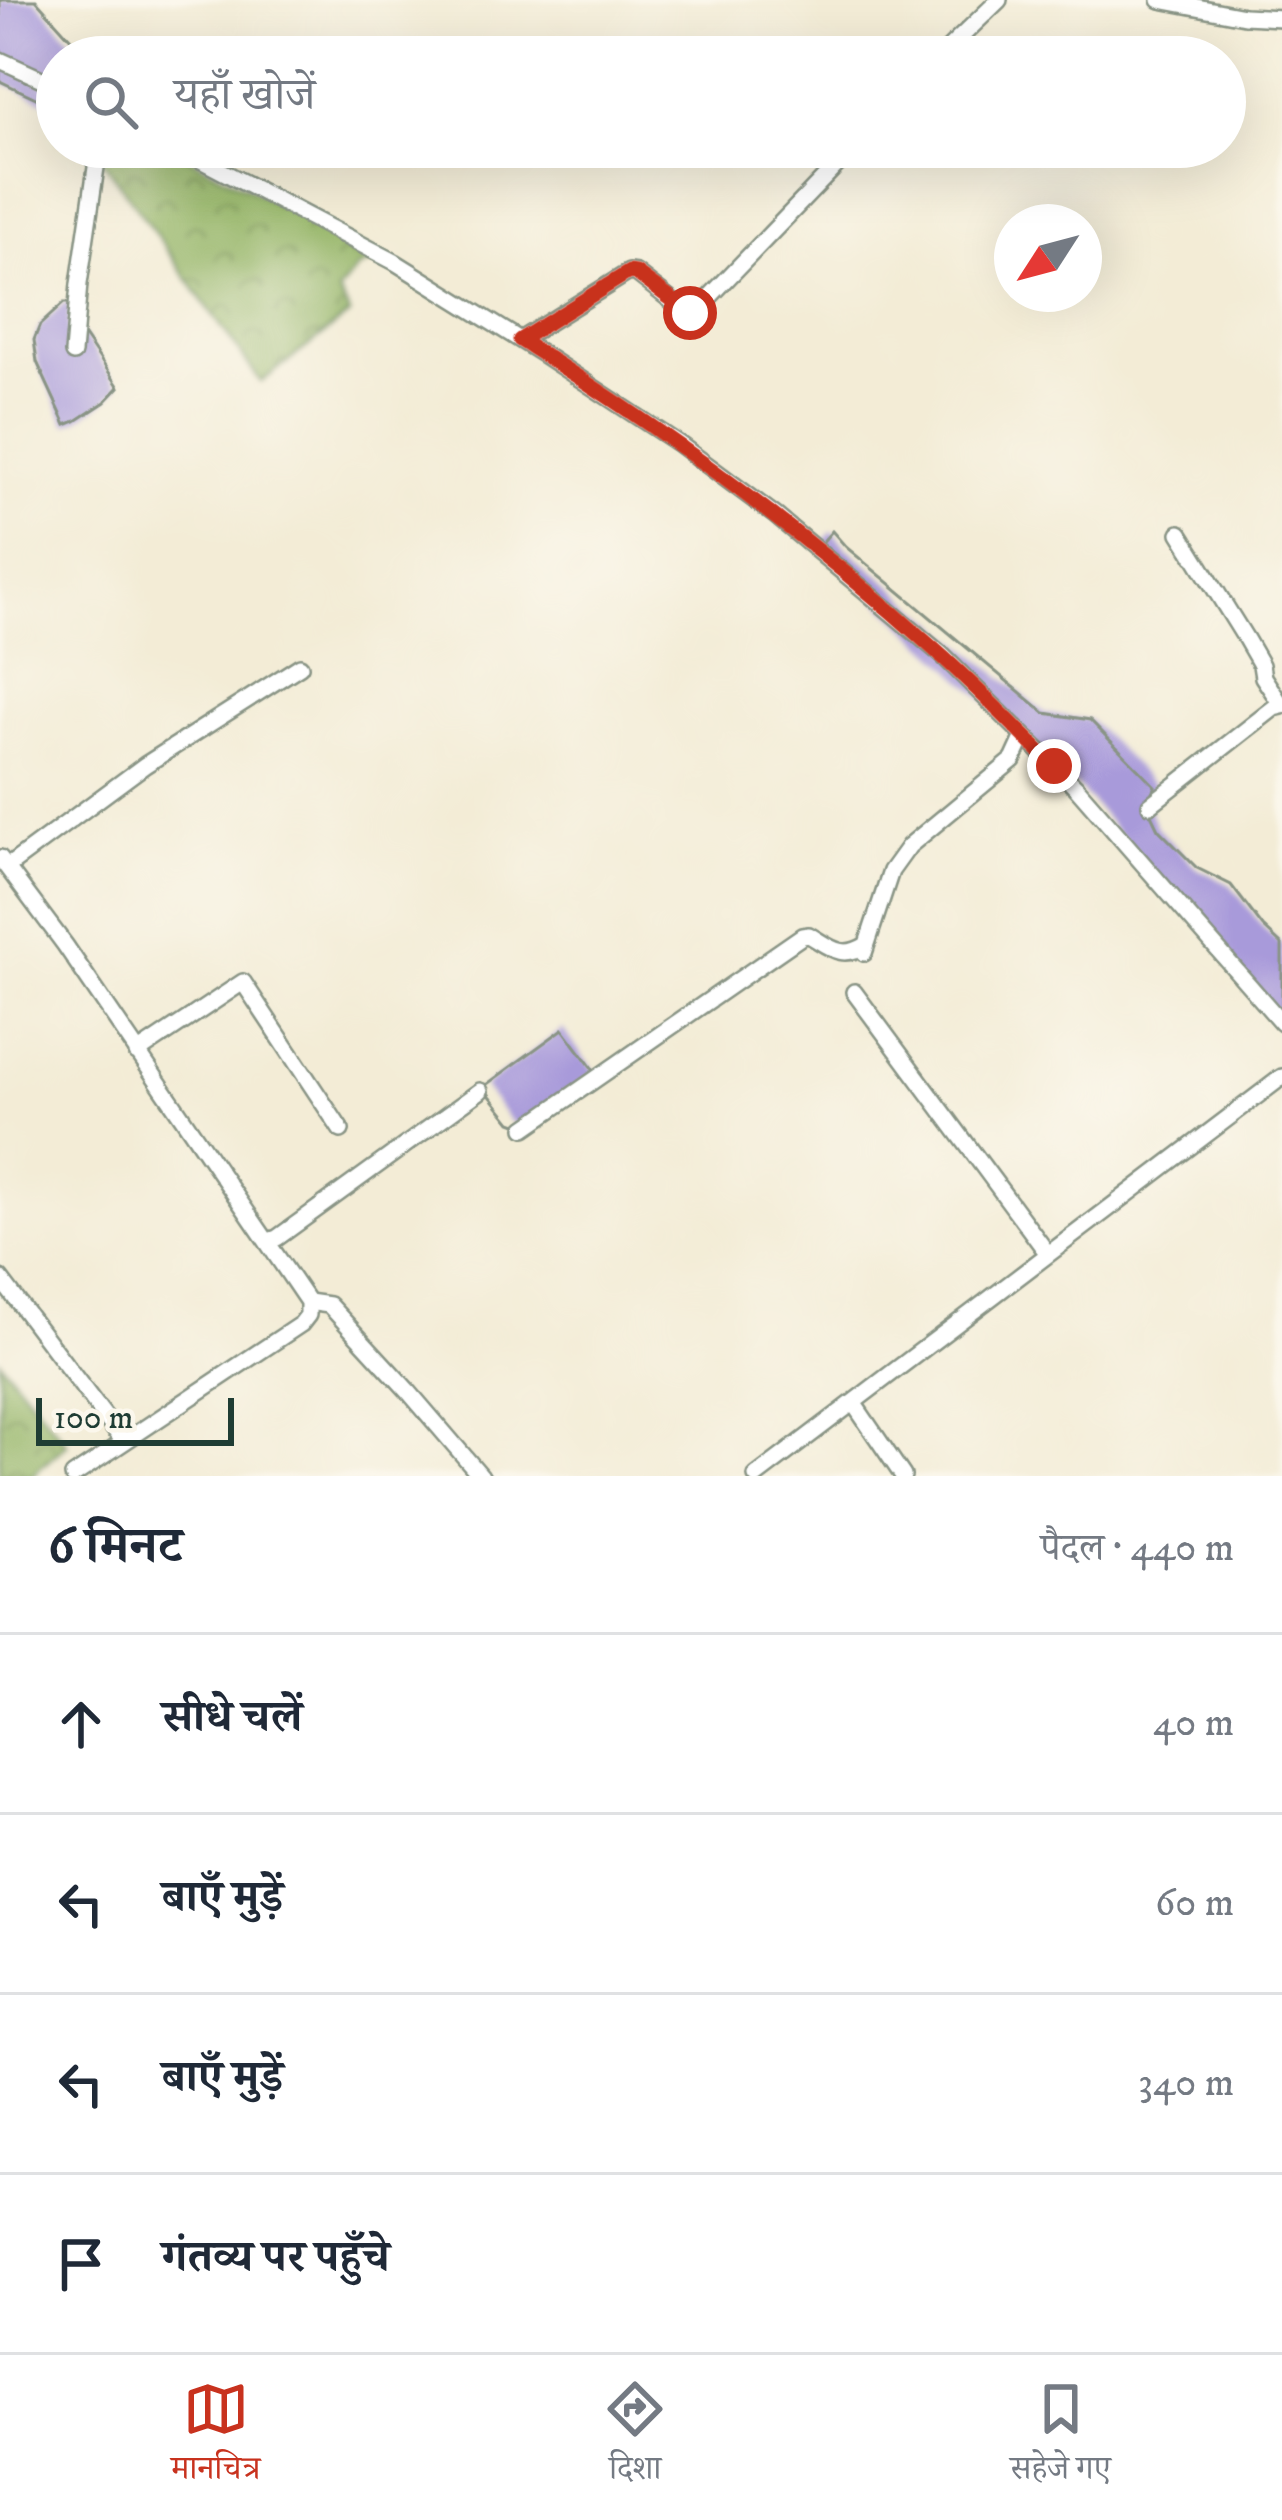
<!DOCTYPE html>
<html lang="hi">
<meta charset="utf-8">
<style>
:root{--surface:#fff;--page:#f2f2f3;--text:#1f2937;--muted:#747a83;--line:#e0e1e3;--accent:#c8321e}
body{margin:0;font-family:"IM FELL DW Pica","Noto Serif Devanagari",serif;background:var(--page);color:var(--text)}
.compass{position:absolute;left:994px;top:204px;width:108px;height:108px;border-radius:50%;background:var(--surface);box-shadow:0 12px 48px #0002;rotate:234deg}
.scale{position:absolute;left:36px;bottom:30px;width:198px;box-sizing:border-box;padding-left:12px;border:6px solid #1f3d34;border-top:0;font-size:33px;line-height:42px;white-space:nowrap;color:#1f3d34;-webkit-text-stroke:9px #fbf7ec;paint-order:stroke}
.stop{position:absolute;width:36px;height:36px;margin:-27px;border:9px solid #c8321e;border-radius:50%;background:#fff}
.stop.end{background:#c8321e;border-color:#fff;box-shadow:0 3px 12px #0008}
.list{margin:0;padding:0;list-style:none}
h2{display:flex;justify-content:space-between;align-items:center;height:156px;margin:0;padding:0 48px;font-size:51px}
h2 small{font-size:39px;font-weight:400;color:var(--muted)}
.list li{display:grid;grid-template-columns:78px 1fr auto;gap:36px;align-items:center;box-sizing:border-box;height:180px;padding:0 48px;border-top:3px solid var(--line)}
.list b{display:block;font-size:45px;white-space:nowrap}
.list em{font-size:39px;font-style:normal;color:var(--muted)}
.icon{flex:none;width:66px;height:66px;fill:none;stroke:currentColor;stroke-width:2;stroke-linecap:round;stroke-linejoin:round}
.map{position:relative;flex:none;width:1282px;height:1476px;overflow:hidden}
.search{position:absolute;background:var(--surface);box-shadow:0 12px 48px #0002;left:36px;right:36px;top:36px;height:132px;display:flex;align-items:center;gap:30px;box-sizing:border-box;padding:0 42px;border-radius:66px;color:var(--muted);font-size:45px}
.sheet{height:876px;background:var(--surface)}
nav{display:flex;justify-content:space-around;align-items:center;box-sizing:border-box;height:168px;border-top:3px solid var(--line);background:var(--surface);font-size:33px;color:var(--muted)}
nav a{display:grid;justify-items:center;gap:6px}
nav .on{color:var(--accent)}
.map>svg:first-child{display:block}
.forest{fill:url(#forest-crowns);stroke:#5a7a4e;stroke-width:3}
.building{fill:#a89ada}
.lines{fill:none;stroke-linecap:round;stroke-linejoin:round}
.minor-casing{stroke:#899485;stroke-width:20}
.minor{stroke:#fff;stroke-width:15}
.route{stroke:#c8321e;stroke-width:15}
</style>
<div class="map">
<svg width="1282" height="1476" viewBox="0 0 1282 1476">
<defs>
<pattern id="forest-crowns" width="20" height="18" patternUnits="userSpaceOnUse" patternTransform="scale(3)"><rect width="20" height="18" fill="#96b669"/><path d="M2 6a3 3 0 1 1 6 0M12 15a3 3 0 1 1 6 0" fill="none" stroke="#7a9557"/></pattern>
</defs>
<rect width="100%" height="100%" fill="#fbf7ec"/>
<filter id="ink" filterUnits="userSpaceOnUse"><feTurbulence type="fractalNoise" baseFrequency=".00833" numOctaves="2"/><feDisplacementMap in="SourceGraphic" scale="24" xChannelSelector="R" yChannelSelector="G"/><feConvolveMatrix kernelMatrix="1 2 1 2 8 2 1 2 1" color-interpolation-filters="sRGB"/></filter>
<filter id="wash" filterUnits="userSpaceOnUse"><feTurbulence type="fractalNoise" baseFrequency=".004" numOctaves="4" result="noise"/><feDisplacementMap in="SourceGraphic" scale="48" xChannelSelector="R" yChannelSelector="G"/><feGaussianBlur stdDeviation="2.7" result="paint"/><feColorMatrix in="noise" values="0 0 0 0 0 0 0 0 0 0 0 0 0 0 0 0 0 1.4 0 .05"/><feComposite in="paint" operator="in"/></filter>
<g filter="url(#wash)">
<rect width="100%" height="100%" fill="#f3ecd6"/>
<path class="forest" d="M104,147H168L382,258L358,268L338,292L350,314L261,382L102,159Z
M0,1361L67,1444L31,1476H0Z"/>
<g id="blocks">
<path class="building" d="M0,0H36L80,49L79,57H57V83L0,58Z
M0,64L57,90V108L0,81Z
M64,303H70L67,354L80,330L119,387L105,402L76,421L66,425L37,362L34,340L40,325Z
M832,531L846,547L1045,713L1090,720L1155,786L1146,804L1158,829L1197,868L1231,885L1263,927L1282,945V1020L1078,787L819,546Z
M563,1029L595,1072L522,1126L511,1122L483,1087Z"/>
</g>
</g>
<g filter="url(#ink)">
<use href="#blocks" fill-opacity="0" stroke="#899485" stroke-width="3"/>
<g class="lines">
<defs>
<path id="minor" d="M1160,0L1244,16L1282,18
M940,57L999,0
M0,60L57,86
M176,147L395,262L541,353L679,444L776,516L942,655L1076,787L1282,1023
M520,340L629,272L636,273L687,313L697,310L854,147
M73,353L79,284L99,147
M1180,533L1246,639L1261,665L1263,677L1282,706
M1150,805L1274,708L1282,706
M0,858L65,945L308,1302V1315L301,1324L73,1476
M7,867L145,765L300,666
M864,953L891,871L909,846L1013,760L1024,736
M854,992L1048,1254
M137,1053L243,982L341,1130
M525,1128L802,936L809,935C831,948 842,960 866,945
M268,1241L277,1238L480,1091
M0,1278L124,1442
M308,1302L329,1305L409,1392L481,1476
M854,1404L903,1476
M756,1476L1282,1077"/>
</defs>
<use href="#minor" class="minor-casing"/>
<use href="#minor" class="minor"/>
</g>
</g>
<g class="lines" filter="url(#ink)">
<path class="route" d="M690,313L636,273L629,272L520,340C668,432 807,535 936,651C977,687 1015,727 1054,766"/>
</g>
</svg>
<svg class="compass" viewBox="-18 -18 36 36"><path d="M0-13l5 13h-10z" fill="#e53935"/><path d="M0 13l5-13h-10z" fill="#747a83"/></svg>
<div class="scale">100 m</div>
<div class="stop" style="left:690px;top:313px"></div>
<div class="stop end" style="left:1054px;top:766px"></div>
<div class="search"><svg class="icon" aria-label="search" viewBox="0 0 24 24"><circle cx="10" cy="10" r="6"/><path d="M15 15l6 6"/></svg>यहाँ खोजें</div>
</div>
<section class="sheet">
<h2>6 मिनट<small>पैदल · 440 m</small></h2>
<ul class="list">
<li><svg class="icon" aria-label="ahead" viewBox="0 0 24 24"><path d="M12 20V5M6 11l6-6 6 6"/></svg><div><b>सीधे चलें</b></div><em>40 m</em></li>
<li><svg class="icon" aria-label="left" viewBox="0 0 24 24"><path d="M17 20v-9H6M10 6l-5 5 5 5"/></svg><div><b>बाएँ मुड़ें</b></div><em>60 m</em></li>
<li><svg class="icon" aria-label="left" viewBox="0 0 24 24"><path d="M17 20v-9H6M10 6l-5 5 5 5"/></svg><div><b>बाएँ मुड़ें</b></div><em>340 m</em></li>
<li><svg class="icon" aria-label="arrive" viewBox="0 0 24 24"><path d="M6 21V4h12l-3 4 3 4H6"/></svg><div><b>गंतव्य पर पहुँचे</b></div></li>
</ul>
</section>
<nav>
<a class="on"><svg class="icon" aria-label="map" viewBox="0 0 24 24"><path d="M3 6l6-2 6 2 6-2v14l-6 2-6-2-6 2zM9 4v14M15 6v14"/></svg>मानचित्र</a>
<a><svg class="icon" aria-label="directions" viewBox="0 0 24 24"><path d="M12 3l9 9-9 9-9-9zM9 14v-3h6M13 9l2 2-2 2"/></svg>दिशा</a>
<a><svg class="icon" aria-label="saved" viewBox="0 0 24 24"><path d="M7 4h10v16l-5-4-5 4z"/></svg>सहेजे गए</a>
</nav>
